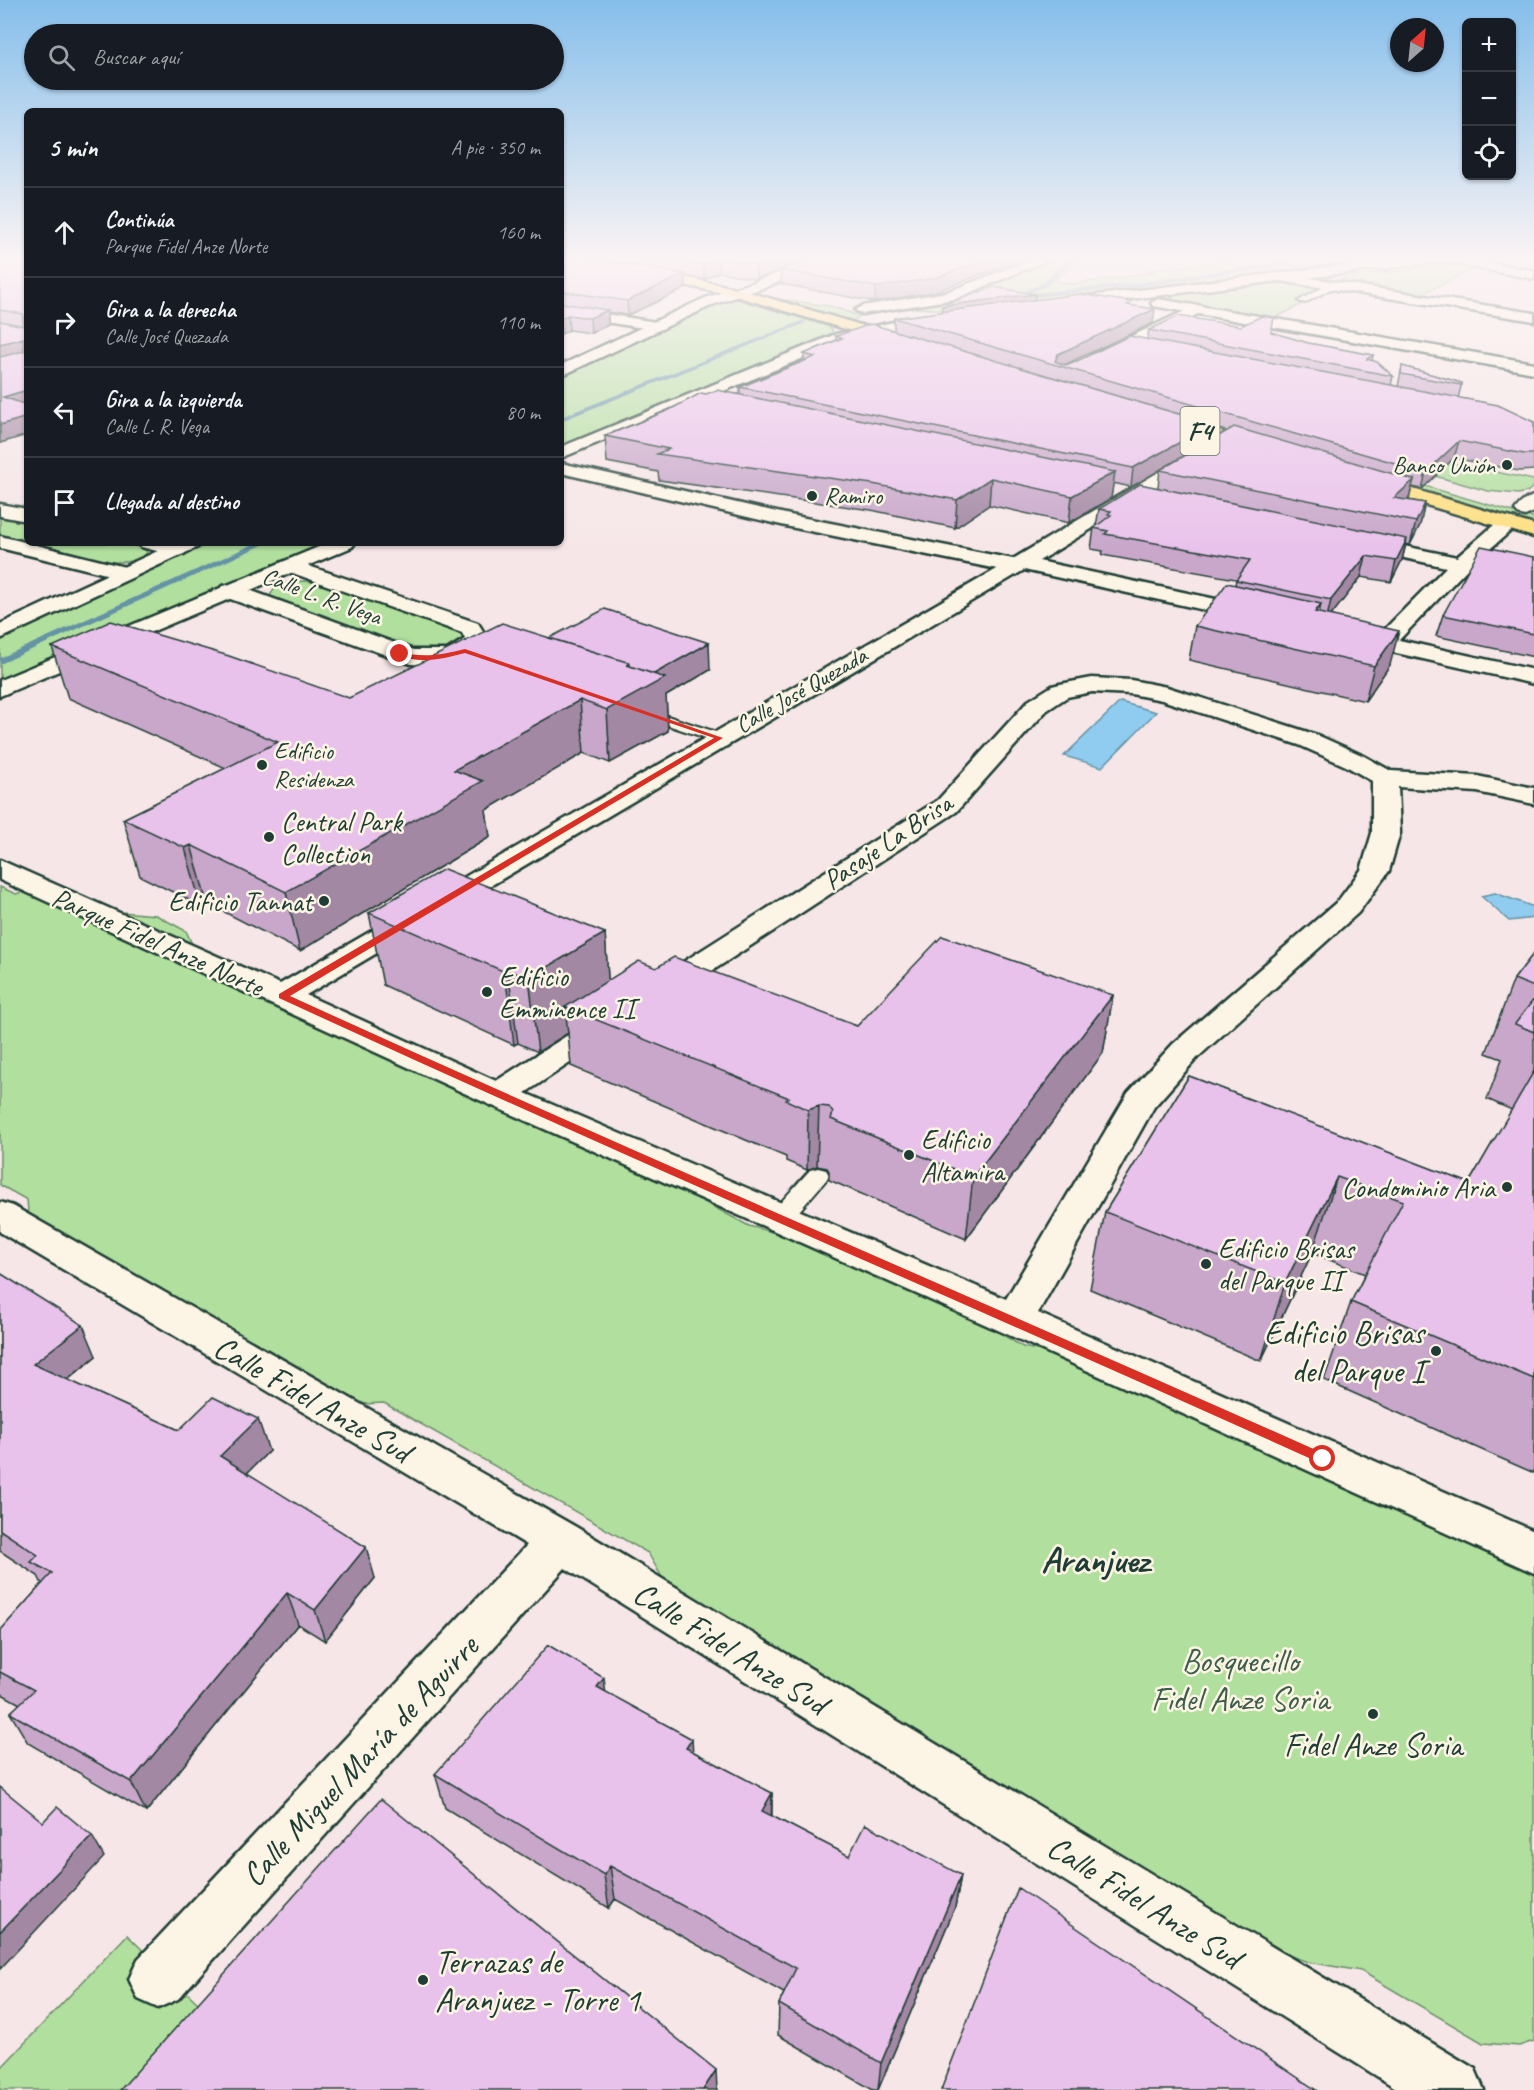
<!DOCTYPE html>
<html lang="es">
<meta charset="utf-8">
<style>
:root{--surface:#171b24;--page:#242831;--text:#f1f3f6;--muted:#9ea1a6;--line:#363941}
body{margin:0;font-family:Caveat,sans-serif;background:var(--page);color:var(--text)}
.controls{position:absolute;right:18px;top:18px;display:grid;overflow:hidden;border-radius:9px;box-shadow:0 2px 4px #0004}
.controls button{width:54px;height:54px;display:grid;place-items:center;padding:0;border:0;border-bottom:2px solid var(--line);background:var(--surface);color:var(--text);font:30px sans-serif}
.compass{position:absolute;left:1390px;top:18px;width:54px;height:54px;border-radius:50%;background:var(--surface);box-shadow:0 2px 4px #0004;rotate:27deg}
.stop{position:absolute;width:18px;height:18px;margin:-14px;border:4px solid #d93025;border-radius:50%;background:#fff}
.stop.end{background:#d93025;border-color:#fff;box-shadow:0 2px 6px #0008}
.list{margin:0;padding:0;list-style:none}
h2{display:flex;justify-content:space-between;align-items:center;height:78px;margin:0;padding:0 24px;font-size:26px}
h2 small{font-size:20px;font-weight:400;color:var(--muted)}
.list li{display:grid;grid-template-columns:39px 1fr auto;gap:18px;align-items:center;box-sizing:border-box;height:90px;padding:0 24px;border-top:2px solid var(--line)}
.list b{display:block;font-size:22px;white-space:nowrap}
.list p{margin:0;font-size:20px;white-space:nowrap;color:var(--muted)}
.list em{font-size:20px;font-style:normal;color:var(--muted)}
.icon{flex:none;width:33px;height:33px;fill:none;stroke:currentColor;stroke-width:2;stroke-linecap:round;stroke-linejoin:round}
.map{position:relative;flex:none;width:1534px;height:2090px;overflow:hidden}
.search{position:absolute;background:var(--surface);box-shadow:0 2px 4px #0004;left:24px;top:24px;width:540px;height:66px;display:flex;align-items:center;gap:15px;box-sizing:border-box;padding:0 21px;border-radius:33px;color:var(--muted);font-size:22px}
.panel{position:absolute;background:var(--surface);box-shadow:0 2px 4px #0004;left:24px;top:108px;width:540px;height:438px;border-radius:9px}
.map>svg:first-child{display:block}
.built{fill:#f2dbe8}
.green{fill:#b1df9e;stroke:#688e69;stroke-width:1.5}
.water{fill:#90ccf0;stroke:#6393a5;stroke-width:1.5}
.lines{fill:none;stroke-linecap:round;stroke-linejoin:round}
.stream{fill:#6393a5;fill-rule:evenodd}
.lane-casing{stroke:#1f3d34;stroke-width:4}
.street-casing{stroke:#1f3d34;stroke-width:5}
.secondary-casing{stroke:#1f3d34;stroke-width:5}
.highway-casing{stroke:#1f3d34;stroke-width:5}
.lane{fill:#fcf5e5;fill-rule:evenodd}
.street{fill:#fcf5e5;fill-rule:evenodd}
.secondary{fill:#fcf5e5;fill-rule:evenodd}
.highway{fill:#fddf80;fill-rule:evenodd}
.wall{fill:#c8a7ca;stroke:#1f3d34;stroke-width:1.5;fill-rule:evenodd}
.shaded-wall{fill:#a388a4;stroke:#1f3d34;stroke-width:1.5}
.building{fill:#e9c2eb;stroke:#1f3d34;stroke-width:1.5}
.route{fill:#d93025}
.poi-dot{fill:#1f3d34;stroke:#fcf5e5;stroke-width:2}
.labels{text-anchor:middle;stroke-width:5;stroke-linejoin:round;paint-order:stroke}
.far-poi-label{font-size:24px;fill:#1f3d34;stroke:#fcf5e5;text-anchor:start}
.far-street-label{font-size:24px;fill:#1f3d34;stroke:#fcf5e5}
.shield{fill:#fcf5e5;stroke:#617469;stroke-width:1.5}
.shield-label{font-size:27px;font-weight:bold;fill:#1f3d34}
.poi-label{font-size:28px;fill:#1f3d34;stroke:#fcf5e5;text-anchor:start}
.street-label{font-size:28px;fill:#1f3d34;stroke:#fcf5e5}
.near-poi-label{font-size:33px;fill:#1f3d34;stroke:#fcf5e5;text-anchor:end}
.near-street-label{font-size:33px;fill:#1f3d34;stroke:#fcf5e5}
.near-park-label{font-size:33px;fill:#3c5d49;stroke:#fcf5e5}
.near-neighbourhood-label{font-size:36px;font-weight:bold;fill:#1f3d34;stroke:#fcf5e5}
</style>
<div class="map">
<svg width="1534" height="2090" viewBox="0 0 1534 2090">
<rect width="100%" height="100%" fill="#f6e6e7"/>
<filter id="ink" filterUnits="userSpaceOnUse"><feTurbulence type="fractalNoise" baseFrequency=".0167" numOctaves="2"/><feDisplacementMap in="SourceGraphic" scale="12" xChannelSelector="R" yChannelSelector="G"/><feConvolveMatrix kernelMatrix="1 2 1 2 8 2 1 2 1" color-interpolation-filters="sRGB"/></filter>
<g filter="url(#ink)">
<path class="built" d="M1095,257H1261L1150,269L1156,272L1074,284L1057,282L1055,279L1082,259Z"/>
<path class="green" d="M1060,257H1095L1082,259L1055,279L1057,282L1074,284L1154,272L1148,270L1261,257H1355L1361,262L1105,295L952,310L896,307L965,296Z
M1450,265L1475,268L1418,296L1344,283L1340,280L1346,277Z
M1284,282L1334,288L1271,320L1173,302L1170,298L1176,295Z
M763,297L830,306L860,316L851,322Z
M731,299L739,300L830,327L833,331L830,334L561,446V377L717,304Z
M948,346L1534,518V524L1021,372Z
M1283,428L1534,480V486L1527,492L1518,494L1488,491L1367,457Z
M0,513L27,520V542L0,536Z
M29,543H123L145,549L147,553C124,576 57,550 29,543Z
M207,543H325L0,679V640Z
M305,581L322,583L453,628L462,635L463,639L460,643L446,650L419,651L272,599L270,596C275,583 292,581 305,581Z
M0,887L16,894L30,890L110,911L156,915L186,931L193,946L178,960V964L328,1031L340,1030L699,1199L749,1226L783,1235L824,1251L978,1320L1023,1347L1148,1374L1534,1573V2041L1519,2046L1483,2043L1361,1971L1308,1962L1262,1946L1195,1899L1143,1885L667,1586L648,1553L384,1403L342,1405L116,1292L85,1286L31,1243L27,1200L0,1185Z
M127,1935L201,2006L126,2090H0V2069Z"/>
<path class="water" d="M1120,702L1156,712L1102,767L1064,756Z
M1495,893L1534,907V918L1509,921L1481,896Z"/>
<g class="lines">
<path class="stream" d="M1071,257H1077C1062,270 1048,291 1027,292V290L1040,285Z
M1280,262L1318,265L1280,266L1136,287L1034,297L1016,293L1019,291L1034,293L1136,283Z
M974,296L976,299L916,307L913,305Z
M804,320L806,323L561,421V417Z
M256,543H267L0,664V658Z"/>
<defs>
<path id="lane" d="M1331,283L1338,285L1305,303L1298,301Z
M643,708L725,735L727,738L720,742L715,741L638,715L636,712Z
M818,1168L826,1170L829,1175L826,1180L788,1224L780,1226L772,1224L769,1218L772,1212L810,1170Z"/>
<path id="street" d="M825,257H843L766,287H756L754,284L756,281Z
M1038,257H1055L955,299L862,314L855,310L862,306L947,292Z
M1359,257H1377L1393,265L1387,269Z
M1435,257H1461L1534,271V279L1441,261Z
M1285,274L1534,313V321L1280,281L1278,278L1280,275Z
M1197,305L1202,306L1204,309L1202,312L1102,361L1097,363L1089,358L1092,355Z
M561,307L656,322L663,326L656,330L561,315Z
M1198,451L1204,452L1207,456L1204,460L1039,561L1262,609L1265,614L1262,619L1254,621L1024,570L306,995L496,1081L596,1017L607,1014L618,1017L623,1024L618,1031L525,1093L1006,1299L1128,1093L1173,1044L1338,901L1361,870L1372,833V781L1346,766L1299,745L1162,700L1131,694L1092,692L1067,697L1046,711L956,812L672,997L661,1000L650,997L645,990L650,983L938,800L1028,701L1052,686L1060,684L1092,678L1131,680L1167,687L1317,735L1364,756L1391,771L1477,776L1534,788V804L1477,792L1398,787L1400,833L1389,871L1358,913L1197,1058L1154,1107L1038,1313L1534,1531V1573L1000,1331L486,1103L0,880V860L280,984L997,569L790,527L561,473V463L790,515L1013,559L1192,452Z
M1534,496V512L1525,516L1518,514L1515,510C1520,503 1526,498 1534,496Z
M0,504L27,509V521L0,516Z
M1508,517L1515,519L1518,523L1515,527L1468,568L1399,640L1534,670V684L1343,641L1340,636L1343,631L1351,629L1379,635L1446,567L1353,547L1350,543L1353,539L1360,537L1457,557L1501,519Z
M0,536L133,569L136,573L133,577L126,579L0,548Z
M138,543H173L184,546L187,550L184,554L177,556L141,547Z
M291,560L478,623L488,639C470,665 440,666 411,664L222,596L219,591L222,586L230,585L238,586L414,650H447L465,639L462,633L284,570L281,566L284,562Z
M0,1202L13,1206L576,1527L1475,2069L1484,2090H1399L565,1568L178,1999L158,2008L138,1999L129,1979L138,1959L527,1545L0,1232Z"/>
<path id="secondary" d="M1412,257H1450L1444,261L1064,307L1057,303L1064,299Z
M761,280L766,281L768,284L766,287L715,304L561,376V365L705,298Z
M1158,299L1534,363V373L1153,306L1151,303Z
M939,316L944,317L946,320L944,323L903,328L845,341L561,458V447L836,334L903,320Z
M175,543H201L198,547L0,639V624Z
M328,543H355L352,547L0,696V680Z"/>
<path id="highway" d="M561,257L674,275L735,288L905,338L907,341L900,345L895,344L732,295L674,283L561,265Z
M1168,416L1268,445L1271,449L1268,453L1262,454L1162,425L1160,421Z
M1366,475L1534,525V537L1359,485L1357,481L1359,477Z"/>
</defs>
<use href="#lane" class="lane-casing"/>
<use href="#street" class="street-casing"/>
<use href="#secondary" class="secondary-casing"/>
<use href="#highway" class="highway-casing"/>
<use href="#lane" class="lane"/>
<use href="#street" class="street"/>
<use href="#secondary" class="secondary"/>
<use href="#highway" class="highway"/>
</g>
<path class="wall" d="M0,257H27V435L0,443Z
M561,257H1028L934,292L875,302L781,284V270L756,279L719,272L704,279L685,276L686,288L628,315L608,312V325L591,333L569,330L561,334Z
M1035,294V300L1130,305L1153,323L1064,365L1147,340L1149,330L1271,332L1308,343L1373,355L1372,361L1393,376L1391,385L1398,387L1402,366L1462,383L1458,398L1534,422V470L1519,471L1454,458L1422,489L1412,487L1409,500L1425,503L1420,525L1410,545L1406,544L1402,560L1391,582L1361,577L1331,615L1390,665L1365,701L1189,660L1195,626L1235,585L1236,579L1102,555L1103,551L1091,549L1094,528L1096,526L1099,509L1158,487L1160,470L1204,445L1131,487L1113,483L1111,498L1069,523L989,505L955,528L871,510L659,480L658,472L607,462L605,436L706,394H740V387L804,361V354L836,340V336L894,330V318L942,312V306ZM1212,427L1226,431L1210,441Z
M1534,557V657L1436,636L1443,615Z
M549,638L710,670L666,696L668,731L610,763L584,753L486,810L490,837L300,951L207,903L201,906L140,876L123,819L226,768L68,698L52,647L349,698Z
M369,913L605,933L608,980L656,968L857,1026L1113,995L1103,1053L966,1239L829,1180V1171L827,1168L817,1166L807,1170L786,1161V1157L571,1066L568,1033L538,1052L518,1043L514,1045L383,985Z
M1534,953V1473L1324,1380L1351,1302L1365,1274L1312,1253L1261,1361L1090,1289L1105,1212L1189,1076L1469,1183L1512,1110L1487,1099L1502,1059L1486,1053L1514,979Z
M0,1273L96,1356L68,1380L179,1430L269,1451L247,1473L375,1578L325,1641L298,1624L146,1812L28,1743L10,1713L20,1704L0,1693V1631L42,1584L38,1576L0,1551Z
M605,1692L692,1739V1751L772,1793V1816L849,1856L961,1875L955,1907L878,2090H873L778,2035L779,2004L784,1993L615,1899L609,1908L445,1808L435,1774Z"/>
<path class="shaded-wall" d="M779,257H818L756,279V265Z
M993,257H1028L934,292L875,302L876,287Z
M719,258V272L704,279L703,265Z
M685,274L686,288L628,315L627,301Z
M1035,294L1034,300L942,312V306Z
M1155,309L1153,323L1062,366L1055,361L1058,354Z
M608,310V325L591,333L590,318Z
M568,315L569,330L561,334V318Z
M24,338L27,354L0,361V344Z
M27,390V408L3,397Z
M27,417V435L0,443V425Z
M1213,424L1209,441L1131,487L1133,468Z
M1459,441L1454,458L1422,489L1426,472Z
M1115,472L1111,498L1069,523L1072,496Z
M991,478L989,505L955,528L957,500Z
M1414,480L1408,501L1394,498Z
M1425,503L1420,525L1410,545L1416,522Z
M1407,539L1402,560L1391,582L1396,561Z
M1366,556L1361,577L1326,622L1331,600Z
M1321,604L1314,637L1315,612Z
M1399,631L1390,665L1365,701L1374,666Z
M709,643L710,670L666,696L668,731L610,763L607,710L627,665L630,663L647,678Z
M580,700L584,753L486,810L490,837L300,951L286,892L454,770Z
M191,845L207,903L201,906L185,848Z
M605,933L610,1006L565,1007L568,1033L538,1052L529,978Z
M508,970L518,1043L514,1045L505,972Z
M1113,995L1103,1053L966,1239L973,1177Z
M819,1106L817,1166L807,1170L808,1110Z
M1337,1177L1312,1253L1261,1361L1285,1283Z
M83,1325L96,1356L48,1396L33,1364Z
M258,1419L269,1451L232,1488L220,1456Z
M366,1547L375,1578L325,1641L315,1610Z
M287,1593L298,1624L146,1812L131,1782Z
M604,1678L608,1713L597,1687Z
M692,1739L694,1773L686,1748Z
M772,1793L771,1827L762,1811Z
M92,1836L104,1857L0,1969V1932Z
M610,1866L615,1899L609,1908L604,1875Z
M961,1875L955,1907L878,2090L881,2063Z
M716,2070L717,2090H703Z"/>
<path class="building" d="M0,257H27V390L3,397L27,405V417L0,425V357L24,351V338L0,344V321L24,326L23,314L0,310Z
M561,257H580L685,274L627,301L561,291Z
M654,257H779L756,265L719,258L703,265Z
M814,257H993L935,278L876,287L781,270Z
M993,287L1035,294L942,306Z
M1080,294L1131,302L1127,305L1155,309L1058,354L1055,361L1064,365L1071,364L1129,336L1498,405L1534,422V454H1524L1459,441L1426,472L894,318Z
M561,303L608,310L590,318L568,315L561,318Z
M1178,316L1241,326L1262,316L1274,318L1271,332L1308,343L1373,355L1367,359L1377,362L1393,376L1149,330Z
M871,324L1213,424L1133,468L740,387L815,357L804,354L842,338L836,336Z
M1402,366L1462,383V385L1401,374Z
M717,390L1115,472L1072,496L991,478L957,500L872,484L657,454L669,449L605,436L669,410L701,393L706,394Z
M1234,427L1414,480L1394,498L1425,503L1416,522L1160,470Z
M1140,484L1407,539L1396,561L1366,556L1331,600L1236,580L1250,560L1105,534L1108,531L1094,528L1111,515L1108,514L1111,511L1099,509Z
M1481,546L1534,557V634L1443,615Z
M1227,583L1321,604L1315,612L1399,631L1374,666L1195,626Z
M605,609L709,643L654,674L630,666V663L549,638Z
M111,621L229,656L349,698L502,623L630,663L627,665L665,678L607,710L580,700L454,770L483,781L286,892L191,845L185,848L123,819L278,742L52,647Z
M444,869L605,933L529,978L508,970L505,972L369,913Z
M942,936L1113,995L973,1177L831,1119L833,1113L829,1107L819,1106L808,1110L786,1100L789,1098L565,1007L639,961L656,968L674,957L857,1026Z
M1534,953V987L1514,979Z
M1534,999V1032L1515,1024Z
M1534,1071V1379L1351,1302L1403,1201L1337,1177L1285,1283L1105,1212L1189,1076L1469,1183Z
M0,1273L83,1325L33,1364L179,1430L213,1397L258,1419L220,1456L366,1547L315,1610L287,1593L131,1782L10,1713L34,1690L0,1672V1631L52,1573L31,1562L38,1555L0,1530Z
M548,1645L604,1678L597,1687L692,1739L686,1748L772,1793L762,1811L849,1856L865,1824L961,1875L881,2063L779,2004L796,1968L610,1866L604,1875L435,1774Z
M0,1787L43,1822L57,1807L92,1836L0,1932Z
M381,1799L716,2070L703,2090H120Z
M1018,1888L1316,2090H941Z"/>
</g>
<linearGradient id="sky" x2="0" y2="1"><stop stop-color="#85beeb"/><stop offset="0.47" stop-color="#fbf4f4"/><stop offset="1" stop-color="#fbf4f4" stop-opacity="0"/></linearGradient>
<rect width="1534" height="550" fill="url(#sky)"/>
<path class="route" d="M465,649L723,738L290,996C634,1153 982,1301 1327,1455L1329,1459L1327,1462H1318C972,1306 624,1157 279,998V994L714,738L465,653C443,659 417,665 397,654L400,652C423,658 442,655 465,649Z"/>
<g class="poi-dot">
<circle cx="1507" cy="465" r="6"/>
<circle cx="812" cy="496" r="6"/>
<circle cx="262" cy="765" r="6"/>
<circle cx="269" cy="837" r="6"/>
<circle cx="324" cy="901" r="6"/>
<circle cx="487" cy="992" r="6"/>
<circle cx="909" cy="1155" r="6"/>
<circle cx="1507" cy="1187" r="6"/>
<circle cx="1206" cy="1264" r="6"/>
<circle cx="1436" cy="1351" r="6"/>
<circle cx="1373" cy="1714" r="6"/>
<circle cx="423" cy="1980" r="6"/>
</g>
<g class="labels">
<g class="far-poi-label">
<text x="1495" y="473" text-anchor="end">Banco Unión</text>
<text x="824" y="504">Ramiro</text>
<text x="274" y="759">Edificio<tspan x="274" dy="28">Residenza</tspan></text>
</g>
<g class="far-street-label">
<text transform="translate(322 596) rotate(20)" y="8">Calle L. R. Vega</text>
<text transform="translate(801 690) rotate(-30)" y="8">Calle José Quezada</text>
</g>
<rect class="shield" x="1180.5" y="407" width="39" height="48" rx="4.5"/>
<g class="shield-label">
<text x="1200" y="440">F4</text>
</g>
<g class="poi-label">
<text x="281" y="831">Central Park<tspan x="281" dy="32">Collection</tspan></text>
<text x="312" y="911" text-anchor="end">Edificio Tannat</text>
<text x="499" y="986">Edificio<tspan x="499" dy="32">Emminence II</tspan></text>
<text x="921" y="1149">Edificio<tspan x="921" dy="32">Altamira</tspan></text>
<text x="1495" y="1197" text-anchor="end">Condominio Aria</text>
<text x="1218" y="1258">Edificio Brisas<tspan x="1218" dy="32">del Parque II</tspan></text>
</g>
<g class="street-label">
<text transform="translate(887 841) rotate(-34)" y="10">Pasaje La Brisa</text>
<text transform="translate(158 941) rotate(24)" y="10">Parque Fidel Anze Norte</text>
</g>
<g class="near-poi-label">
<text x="1424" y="1344">Edificio Brisas<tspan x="1424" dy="38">del Parque I</tspan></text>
<text x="1373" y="1756" text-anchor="middle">Fidel Anze Soria</text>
<text x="435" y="1973" text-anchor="start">Terrazas de<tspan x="435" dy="38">Aranjuez - Torre 1</tspan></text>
</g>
<g class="near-street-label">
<text transform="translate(313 1398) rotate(30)" y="12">Calle Fidel Anze Sud</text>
<text transform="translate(731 1647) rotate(32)" y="12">Calle Fidel Anze Sud</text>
<text transform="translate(359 1760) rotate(-47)" y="12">Calle Miguel María de Aguirre</text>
<text transform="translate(1145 1901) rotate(32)" y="12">Calle Fidel Anze Sud</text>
</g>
<g class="near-park-label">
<text x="1240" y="1672">Bosquecillo<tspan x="1240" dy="38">Fidel Anze Soria</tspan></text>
</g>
<g class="near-neighbourhood-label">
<text x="1095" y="1572">Aranjuez</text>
</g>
</g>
</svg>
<div class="controls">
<button>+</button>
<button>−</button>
<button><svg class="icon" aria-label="locate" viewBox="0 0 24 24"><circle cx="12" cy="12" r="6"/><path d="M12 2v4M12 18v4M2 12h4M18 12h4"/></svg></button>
</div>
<svg class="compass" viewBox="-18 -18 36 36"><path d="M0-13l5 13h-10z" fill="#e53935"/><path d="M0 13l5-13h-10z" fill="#9ea1a6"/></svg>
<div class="stop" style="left:1323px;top:1459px"></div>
<div class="stop end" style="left:400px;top:654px"></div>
<div class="search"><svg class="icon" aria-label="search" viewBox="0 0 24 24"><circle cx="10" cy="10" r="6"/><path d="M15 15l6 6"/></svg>Buscar aquí</div>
<section class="panel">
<h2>5 min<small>A pie · 350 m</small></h2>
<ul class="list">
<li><svg class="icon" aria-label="ahead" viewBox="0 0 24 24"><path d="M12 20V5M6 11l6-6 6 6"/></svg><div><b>Continúa</b><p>Parque Fidel Anze Norte</p></div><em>160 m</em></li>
<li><svg class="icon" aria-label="right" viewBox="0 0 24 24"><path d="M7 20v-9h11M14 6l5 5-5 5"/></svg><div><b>Gira a la derecha</b><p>Calle José Quezada</p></div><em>110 m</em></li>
<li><svg class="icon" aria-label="left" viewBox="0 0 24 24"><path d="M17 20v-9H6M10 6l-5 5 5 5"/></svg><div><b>Gira a la izquierda</b><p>Calle L. R. Vega</p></div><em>80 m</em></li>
<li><svg class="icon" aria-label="arrive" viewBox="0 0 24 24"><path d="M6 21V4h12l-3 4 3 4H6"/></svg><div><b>Llegada al destino</b></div></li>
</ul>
</section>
</div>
